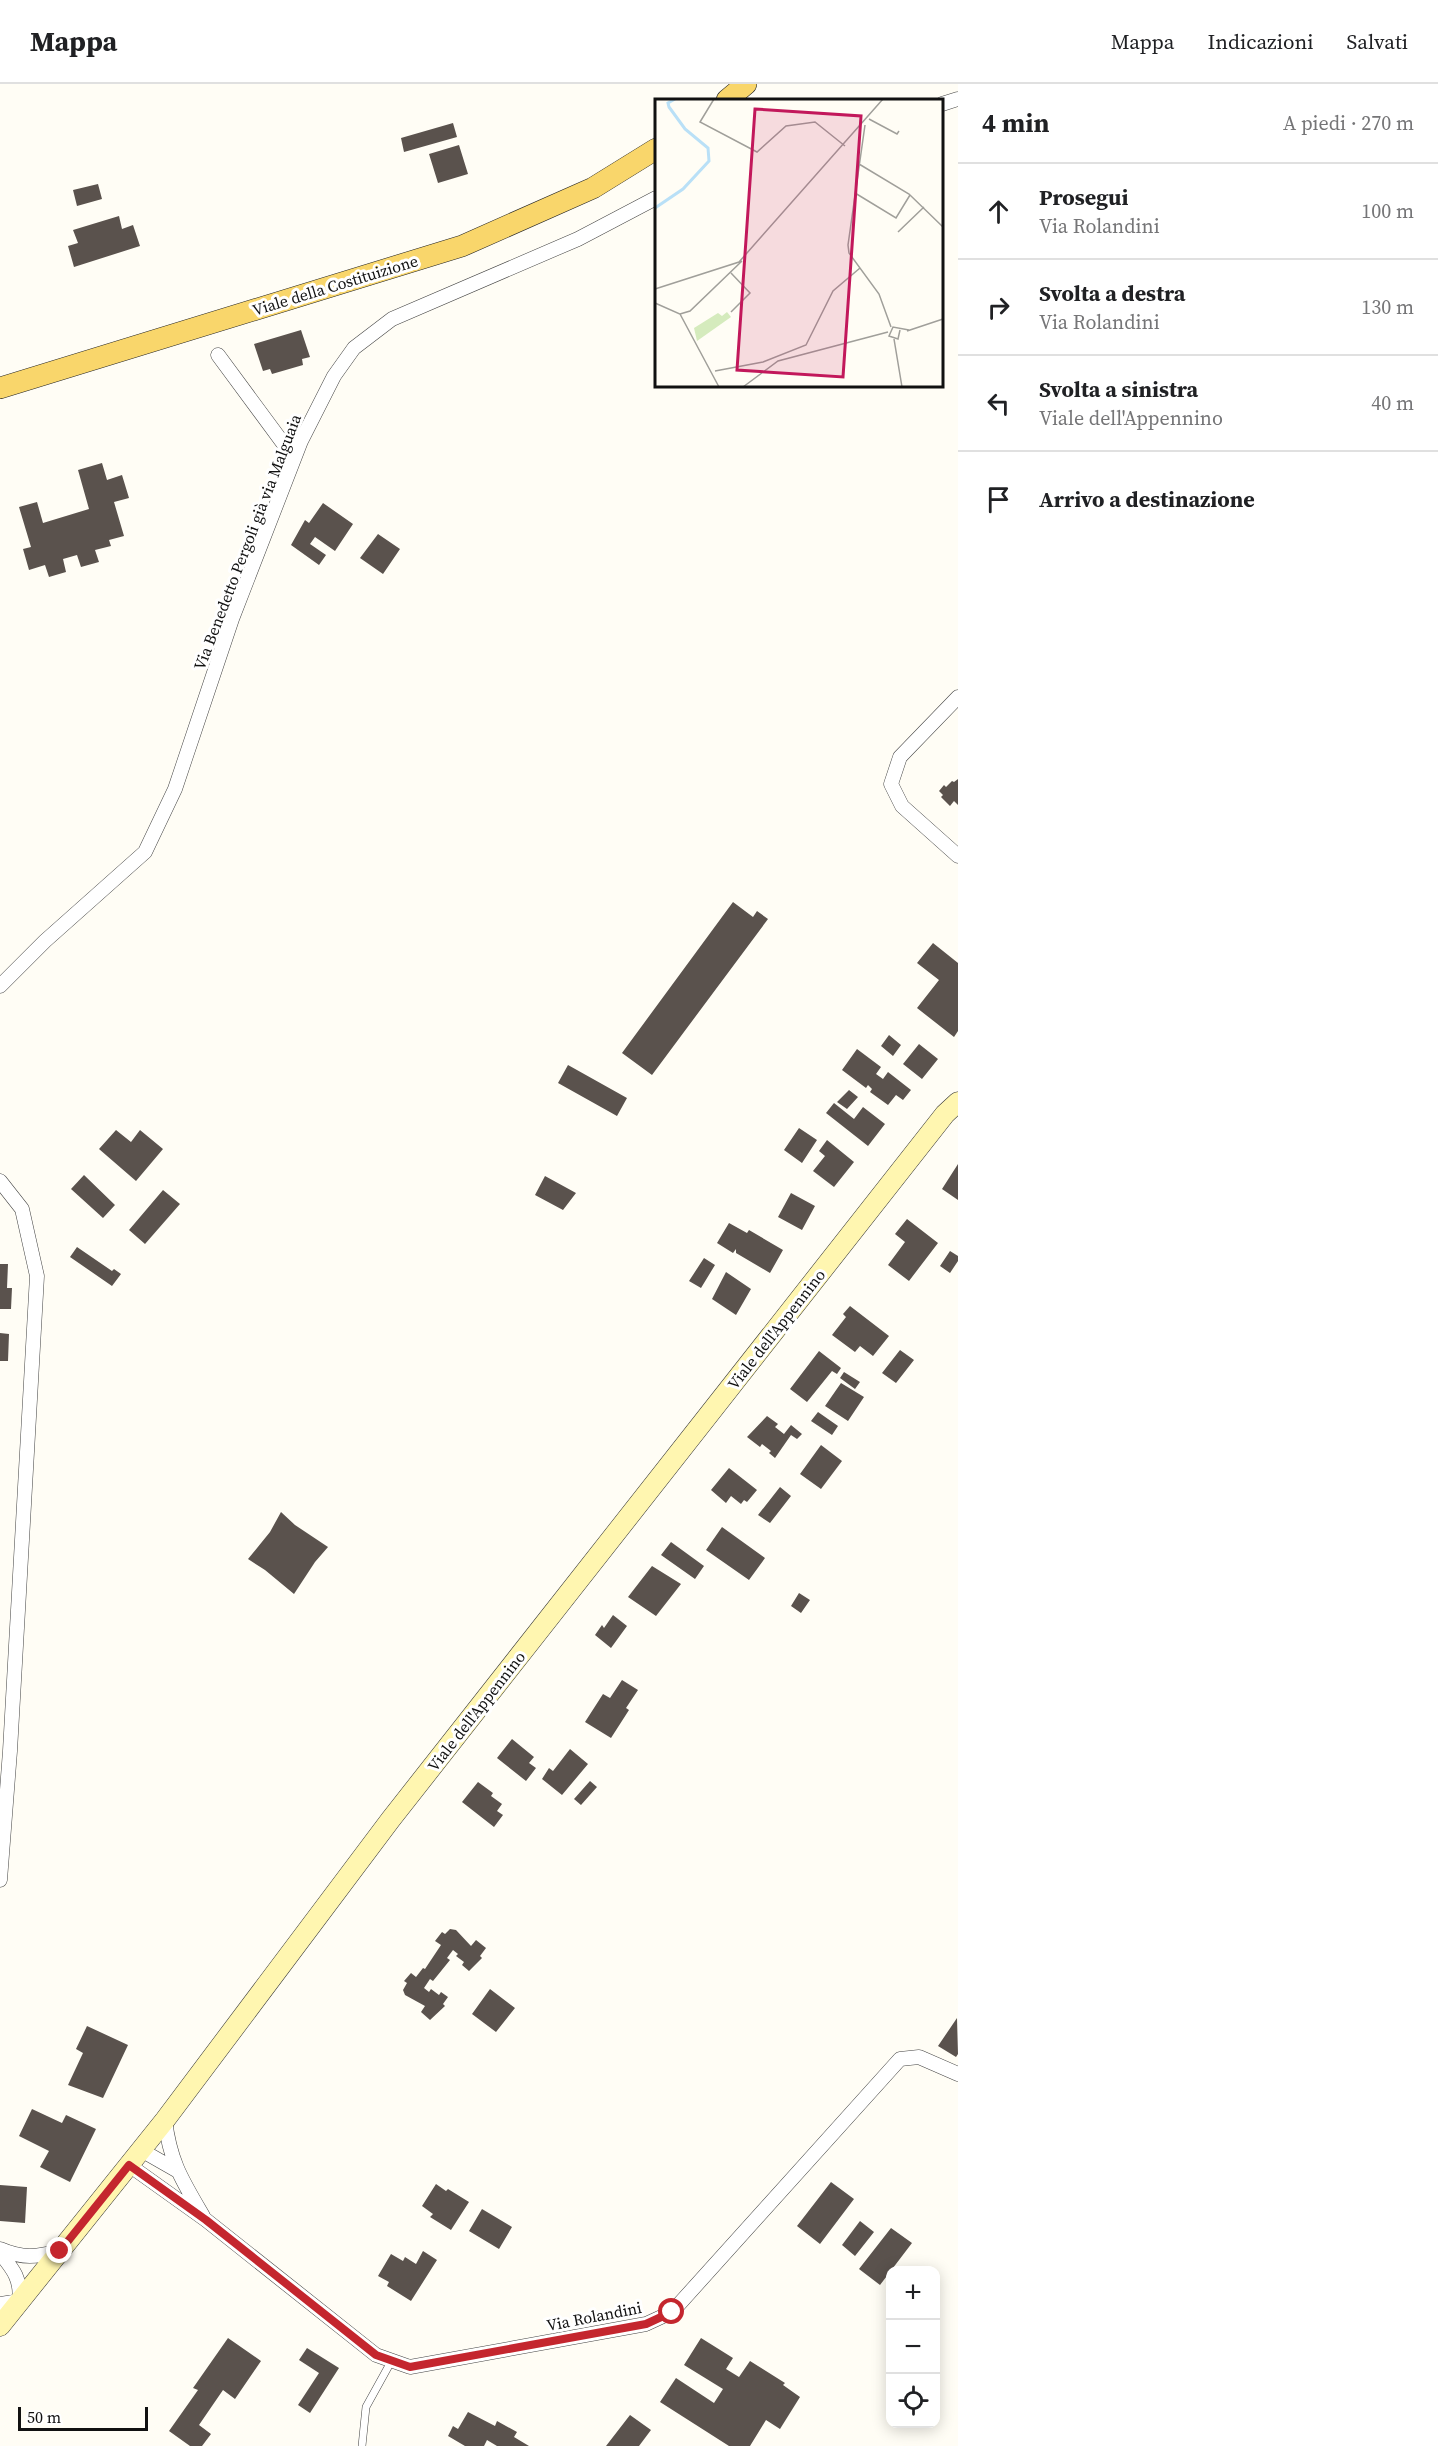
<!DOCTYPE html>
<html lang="it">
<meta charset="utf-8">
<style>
:root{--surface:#fff;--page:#f6f6f6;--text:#202124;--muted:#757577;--line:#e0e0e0}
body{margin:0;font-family:"Source Serif 4",serif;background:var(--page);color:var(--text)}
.controls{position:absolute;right:18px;bottom:18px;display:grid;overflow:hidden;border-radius:12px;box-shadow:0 3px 15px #0003}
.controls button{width:54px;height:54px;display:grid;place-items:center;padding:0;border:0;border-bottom:2px solid var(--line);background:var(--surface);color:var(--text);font:30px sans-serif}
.scale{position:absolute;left:18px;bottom:15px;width:130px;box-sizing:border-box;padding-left:6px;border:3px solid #111;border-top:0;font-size:16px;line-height:21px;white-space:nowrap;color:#111;-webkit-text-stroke:4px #fff;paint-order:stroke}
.stop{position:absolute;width:18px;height:18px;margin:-14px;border:4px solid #c4262e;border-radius:50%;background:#fff}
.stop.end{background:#c4262e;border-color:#fff;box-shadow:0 2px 6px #0008}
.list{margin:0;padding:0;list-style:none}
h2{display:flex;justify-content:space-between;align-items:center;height:78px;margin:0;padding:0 24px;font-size:26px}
h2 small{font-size:20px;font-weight:400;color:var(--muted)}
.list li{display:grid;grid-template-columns:39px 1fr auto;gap:18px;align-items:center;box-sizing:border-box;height:96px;padding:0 24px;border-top:2px solid var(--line)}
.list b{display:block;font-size:22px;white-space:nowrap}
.list p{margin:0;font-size:20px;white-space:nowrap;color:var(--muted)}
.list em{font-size:20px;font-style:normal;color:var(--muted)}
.icon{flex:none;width:33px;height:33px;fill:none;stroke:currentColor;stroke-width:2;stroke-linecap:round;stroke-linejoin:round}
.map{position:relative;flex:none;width:958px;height:2362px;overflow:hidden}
header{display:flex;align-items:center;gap:36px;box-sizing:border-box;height:84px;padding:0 30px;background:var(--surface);border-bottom:2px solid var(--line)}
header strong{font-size:28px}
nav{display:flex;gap:33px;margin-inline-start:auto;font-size:21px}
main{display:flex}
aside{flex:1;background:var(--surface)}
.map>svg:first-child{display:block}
.building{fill:#5a524d}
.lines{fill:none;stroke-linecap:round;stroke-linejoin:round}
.service-casing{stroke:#444;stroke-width:8}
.minor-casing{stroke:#444;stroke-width:15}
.secondary-casing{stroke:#333;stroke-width:21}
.primary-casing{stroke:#222;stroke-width:22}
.service{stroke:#fff;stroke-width:7}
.minor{stroke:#fff;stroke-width:14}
.secondary{stroke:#fff6b0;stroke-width:20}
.primary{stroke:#f9d66b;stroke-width:21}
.route{stroke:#c4262e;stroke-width:8}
.labels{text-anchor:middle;stroke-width:6;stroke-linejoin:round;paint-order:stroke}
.street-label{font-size:16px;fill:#111;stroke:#fff}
.inset-river{fill:none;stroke:#b9e0f7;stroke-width:3}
.inset-road{fill:none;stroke:#a09f9a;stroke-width:1.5}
.view{fill:#c2185b;fill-opacity:0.15;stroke:#c2185b;stroke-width:3}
.inset-edge{fill:none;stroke:#111;stroke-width:3}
</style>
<header>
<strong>Mappa</strong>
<nav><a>Mappa</a><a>Indicazioni</a><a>Salvati</a></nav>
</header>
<main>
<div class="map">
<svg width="958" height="2362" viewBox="0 0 958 2362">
<rect width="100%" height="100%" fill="#fffdf5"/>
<path class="building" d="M453,39L457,53L404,68L401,54Z
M459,61L468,90L438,99L429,70Z
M98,100L102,115L77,122L73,106Z
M119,132L122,145L133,141L140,162L74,183L68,162L78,159L73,146Z
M301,246L310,273L302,275L303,281L272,290L270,285L263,287L254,260Z
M102,379L107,396L122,391L129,414L114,418L124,452L109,456L111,462L95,466L99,478L81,483L77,471L63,475L66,488L49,493L45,481L29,486L23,465L31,463L19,423L37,418L43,439L89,425L78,386Z
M323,419L353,440L335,467L315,453L310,460L326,471L319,481L291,461L305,436L309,439Z
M378,450L400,465L383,490L360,474Z
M958,695V721L954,717L950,722L941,713L943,711L939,707L944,701L946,703L952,697L954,698Z
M733,818L753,833L757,827L768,835L652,991L622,969Z
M933,859L958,879V947L954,953L917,924L939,896L917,879Z
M889,951L901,961L893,972L881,962Z
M919,960L938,975L922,995L903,980Z
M857,965L881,983L876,990L883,995L888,988L911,1006L903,1016L896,1011L888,1021L870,1008L872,1005L868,1001L866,1004L842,986Z
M568,981L627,1014L617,1032L558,999Z
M849,1006L858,1013L847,1025L837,1018Z
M834,1019L854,1035L863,1023L885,1040L868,1062L826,1029Z
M799,1044L817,1056L802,1079L784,1066Z
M116,1046L131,1058L140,1046L163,1065L136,1097L99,1065Z
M827,1056L854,1078L834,1103L813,1087L825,1072L819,1067Z
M958,1080V1116L942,1105Z
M84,1091L115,1121L103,1134L71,1105Z
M545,1092L576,1109L563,1126L535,1111Z
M163,1106L180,1120L145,1160L129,1146Z
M791,1109L815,1122L802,1146L778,1133Z
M907,1135L938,1159L909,1197L888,1181L905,1158L895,1150Z
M729,1139L747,1149L749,1146L783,1166L770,1189L736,1169V1165L733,1169L717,1159Z
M77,1163L112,1187L114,1185L121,1190L112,1202L70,1173Z
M950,1167L958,1172V1177L950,1189L940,1182Z
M704,1174L715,1181L701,1204L689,1197Z
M0,1180H8L7,1204H12L11,1225H0Z
M726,1188L751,1205L736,1231L712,1215Z
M850,1222L889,1252L873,1272L860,1262L855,1268L832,1251L846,1233L843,1230Z
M0,1249L9,1250L8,1277H0Z
M900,1266L914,1276L896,1299L882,1289Z
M819,1267L841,1284L837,1290L832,1287L807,1318L790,1305Z
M844,1288L860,1298L855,1305L840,1294Z
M841,1299L864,1313L848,1337L825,1322Z
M818,1328L838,1342L832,1351L811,1337Z
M767,1332L778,1340L775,1343L784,1350L791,1341L802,1350L797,1355L791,1351L775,1374L769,1369L771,1367L762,1360L760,1363L747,1353Z
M821,1361L842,1377L821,1405L800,1390Z
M729,1384L757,1406L747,1418L744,1416L741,1420L731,1412L726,1419L711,1406Z
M780,1403L791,1412L770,1439L758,1431Z
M281,1428L295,1441L328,1463L315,1478L294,1510L265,1486L248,1475L270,1448Z
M722,1443L765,1474L749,1496L706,1466Z
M671,1458L704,1482L695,1495L661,1471Z
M652,1482L681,1500L656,1532L628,1513Z
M799,1509L810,1516L801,1529L791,1522Z
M613,1531L627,1542L611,1564L595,1551L602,1541L604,1544Z
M622,1596L638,1606L626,1624L629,1626L611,1654L585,1638L603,1610L610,1614Z
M512,1655L534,1673L529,1679L536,1684L526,1697L497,1674Z
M570,1665L588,1680L562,1711L542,1695L549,1684L553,1687Z
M590,1697L597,1703L581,1721L574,1715Z
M478,1698L493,1709L491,1712L502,1720L497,1727L503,1731L494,1743L462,1718Z
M450,1845L456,1846L471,1862L476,1856L486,1864L480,1872L482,1874L469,1887L462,1881L464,1878L456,1872L458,1870L453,1866L447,1874L450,1876L433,1897L430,1895L424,1904L429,1908L431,1905L439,1911L441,1908L448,1913L443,1920L445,1922L430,1936L421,1928L425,1922L405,1911L403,1906L407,1899L404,1897L411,1889L416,1893L423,1884L425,1885L441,1861L435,1857L442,1848L445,1850Z
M490,1905L515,1924L496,1948L472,1930Z
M957,1934L958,1970L956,1973L938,1962Z
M87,1942L128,1961L103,2014L68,2001L83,1969L76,1965Z
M32,2025L62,2039L66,2031L96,2045L70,2098L40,2083L49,2067L19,2052Z
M831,2098L854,2115L820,2160L797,2142Z
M436,2100L446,2107L448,2105L469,2118L451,2146L430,2133L433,2130L422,2122Z
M0,2101L27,2103L25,2139L0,2137Z
M482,2125L512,2143L499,2165L469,2147Z
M860,2137L874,2148L855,2172L842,2161Z
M891,2144L912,2159L880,2201L859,2185Z
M423,2167L437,2176L411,2217L387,2202L389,2198L378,2192L391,2170L403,2177L405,2173L416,2180Z
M228,2254L261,2277L235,2315L223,2306L199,2341L211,2350L202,2362H190L169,2347L198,2306L193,2304Z
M701,2254L733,2274L726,2285L739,2293L750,2277L785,2299L783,2301L800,2313L780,2345L766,2336L750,2362H729L660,2318L676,2294L714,2319L723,2305L684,2281Z
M307,2264L339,2284L310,2329L298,2321L319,2289L299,2276Z
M468,2328L495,2342L497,2337L517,2348L514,2353L529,2362H497L487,2356L484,2362H465L448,2352L453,2342L458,2345Z
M630,2331L651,2346L639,2362H606Z"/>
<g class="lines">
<defs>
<path id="service" d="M362,2362L366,2323L392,2276"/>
<path id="minor" d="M942,20L958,15
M218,271L294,374
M958,613L900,673L891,700L902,722L958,772
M0,902L45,857L145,768L175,705L232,535L301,357L334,292L354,264L392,235L578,155L656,114
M0,1097L22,1125L37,1192L10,1667L0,1796
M165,2036C170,2078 182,2096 203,2132
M141,2066L176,2086
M129,2081L206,2136L376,2271L410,2283L646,2240L672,2228L900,1975L919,1973L958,1990
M0,2165C23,2175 36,2173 60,2167
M0,2169C13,2185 22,2196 19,2217L0,2220"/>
<path id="secondary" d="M0,2242L165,2036L391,1735L945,1030L958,1018"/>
<path id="primary" d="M727,16L746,0
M0,304L462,162L593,104L656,65"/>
</defs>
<use href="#service" class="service-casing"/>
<use href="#minor" class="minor-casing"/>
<use href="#secondary" class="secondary-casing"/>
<use href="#primary" class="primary-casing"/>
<use href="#service" class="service"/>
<use href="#minor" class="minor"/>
<use href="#secondary" class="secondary"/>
<use href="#primary" class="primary"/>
</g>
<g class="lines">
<path class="route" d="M60,2167L129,2081L206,2136L376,2271L410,2283L646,2240L672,2228"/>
</g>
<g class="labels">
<g class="street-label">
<text transform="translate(335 201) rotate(-17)" y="6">Viale della Costituizione</text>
<text transform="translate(247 458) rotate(-69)" y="6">Via Benedetto Pergoli già via Malguaia</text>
<text transform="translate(776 1245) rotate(-52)" y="6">Viale dell'Appennino</text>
<text transform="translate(476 1627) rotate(-52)" y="6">Viale dell'Appennino</text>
<text transform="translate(594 2232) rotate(-11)" y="6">Via Rolandini</text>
</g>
</g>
<g transform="translate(655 15)">
<rect width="288" height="288" fill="#fffdf5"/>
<path d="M72,213L76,218L42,242L39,229L63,214L67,217Z" fill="#d5ebbd"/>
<path class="inset-river" d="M0,109L28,90L54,62L53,49L30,30L14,8L13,4L20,0"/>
<path class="inset-road" d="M59,0L45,23L102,53L131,27L160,23L190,47M214,20L242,35L244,32M210,26L193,146L194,154L224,195L236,228M204,65L254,95L288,128M200,94L241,119L255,96M243,133L269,108M0,190L84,163L228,0M0,204L25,215L64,288M76,213L95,194L76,174M25,215L35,212L87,162M245,231L243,240L234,237L238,228L254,231M252,232L288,220M239,240L247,288M60,272L108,263L151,246L178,192L205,169M88,288L123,262L233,233"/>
<path class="view" d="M100,10L206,17L188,278L82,271Z"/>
<rect width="288" height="288" class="inset-edge"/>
</g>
</svg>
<div class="controls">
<button>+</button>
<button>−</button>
<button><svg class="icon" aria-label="locate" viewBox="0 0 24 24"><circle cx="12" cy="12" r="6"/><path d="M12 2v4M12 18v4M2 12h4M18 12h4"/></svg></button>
</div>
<div class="scale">50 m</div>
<div class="stop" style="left:672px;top:2228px"></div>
<div class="stop end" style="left:60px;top:2167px"></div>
</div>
<aside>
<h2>4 min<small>A piedi · 270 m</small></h2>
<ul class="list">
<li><svg class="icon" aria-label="ahead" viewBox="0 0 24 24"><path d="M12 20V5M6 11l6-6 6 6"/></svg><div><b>Prosegui</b><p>Via Rolandini</p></div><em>100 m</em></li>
<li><svg class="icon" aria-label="right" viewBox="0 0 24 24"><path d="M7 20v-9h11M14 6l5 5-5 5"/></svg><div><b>Svolta a destra</b><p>Via Rolandini</p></div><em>130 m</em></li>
<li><svg class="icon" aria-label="left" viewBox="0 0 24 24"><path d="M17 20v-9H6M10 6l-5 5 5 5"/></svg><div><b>Svolta a sinistra</b><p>Viale dell'Appennino</p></div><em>40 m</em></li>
<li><svg class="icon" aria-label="arrive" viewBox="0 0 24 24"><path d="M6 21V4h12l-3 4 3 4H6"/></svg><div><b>Arrivo a destinazione</b></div></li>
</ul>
</aside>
</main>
